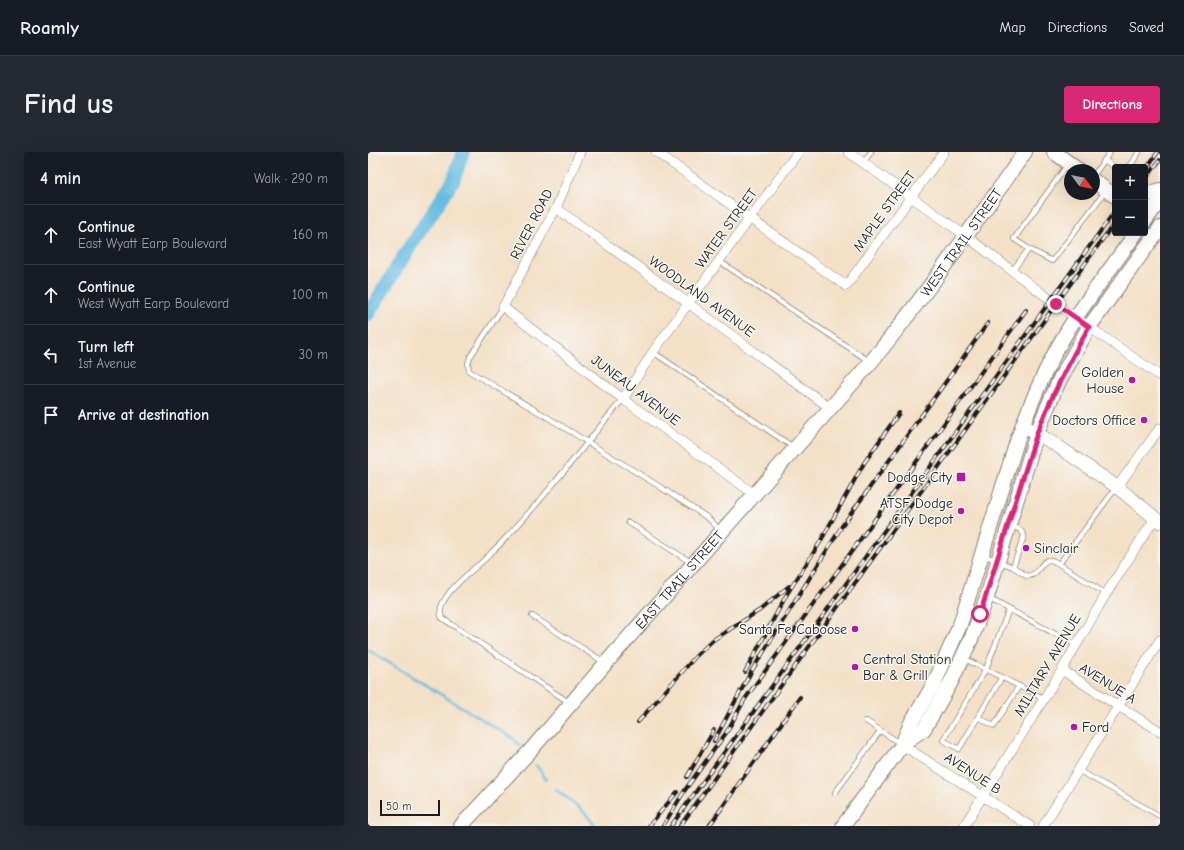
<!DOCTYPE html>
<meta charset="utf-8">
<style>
:root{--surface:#171b24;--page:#242831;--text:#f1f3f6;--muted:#9ea1a6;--line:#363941;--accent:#db2777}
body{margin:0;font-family:"Comic Neue",sans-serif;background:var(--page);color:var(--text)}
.controls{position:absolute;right:12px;top:12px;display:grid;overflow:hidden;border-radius:4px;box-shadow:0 4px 16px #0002}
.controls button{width:36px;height:36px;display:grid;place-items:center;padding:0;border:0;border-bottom:1px solid var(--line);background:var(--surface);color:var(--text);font:20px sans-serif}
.compass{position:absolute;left:696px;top:12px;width:36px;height:36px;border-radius:50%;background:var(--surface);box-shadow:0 4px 16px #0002;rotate:122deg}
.scale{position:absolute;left:12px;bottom:10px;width:60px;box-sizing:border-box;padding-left:4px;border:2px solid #1c1c1c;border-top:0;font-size:11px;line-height:14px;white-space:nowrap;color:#1c1c1c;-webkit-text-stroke:3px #f6f6f2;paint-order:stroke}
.stop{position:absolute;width:12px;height:12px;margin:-9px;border:3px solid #db2777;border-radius:50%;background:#fff}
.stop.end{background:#db2777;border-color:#fff;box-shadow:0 1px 4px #0008}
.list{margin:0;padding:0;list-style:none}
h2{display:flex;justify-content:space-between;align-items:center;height:52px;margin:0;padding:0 16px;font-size:17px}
h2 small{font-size:13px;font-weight:400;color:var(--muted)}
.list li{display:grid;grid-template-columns:26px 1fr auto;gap:12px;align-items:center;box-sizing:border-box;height:60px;padding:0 16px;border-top:1px solid var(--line)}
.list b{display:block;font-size:15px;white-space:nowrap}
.list p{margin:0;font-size:13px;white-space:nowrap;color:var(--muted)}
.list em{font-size:13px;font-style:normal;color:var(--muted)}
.icon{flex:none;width:22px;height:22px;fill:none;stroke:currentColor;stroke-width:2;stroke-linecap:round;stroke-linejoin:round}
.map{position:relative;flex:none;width:792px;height:674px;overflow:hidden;border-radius:4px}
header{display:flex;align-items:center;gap:24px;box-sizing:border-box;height:56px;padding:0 20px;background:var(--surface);border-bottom:1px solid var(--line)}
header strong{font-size:19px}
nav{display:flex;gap:22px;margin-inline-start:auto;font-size:14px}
.intro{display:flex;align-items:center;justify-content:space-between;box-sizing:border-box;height:96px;padding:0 24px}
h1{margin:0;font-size:28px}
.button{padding:10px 18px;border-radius:4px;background:var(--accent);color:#fff;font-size:14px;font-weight:700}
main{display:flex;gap:24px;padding:0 24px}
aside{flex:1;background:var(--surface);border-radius:4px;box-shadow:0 4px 16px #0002}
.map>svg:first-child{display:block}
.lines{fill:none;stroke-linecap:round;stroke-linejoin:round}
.stream{stroke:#62bbe0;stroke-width:2.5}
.river{stroke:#62bbe0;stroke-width:14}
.lane-casing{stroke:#887e71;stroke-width:6}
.street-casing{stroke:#887e71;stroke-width:10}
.secondary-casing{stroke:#887e71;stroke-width:14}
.primary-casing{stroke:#887e71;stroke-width:16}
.lane{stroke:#fff;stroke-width:4.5}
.street{stroke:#fff;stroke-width:9}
.secondary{stroke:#fff;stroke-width:13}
.primary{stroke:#fff;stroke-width:14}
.rail-casing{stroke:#1c1c1c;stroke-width:4}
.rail{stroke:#f6f6f2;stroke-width:2.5;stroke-dasharray:8;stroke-linecap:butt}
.route{stroke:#db2777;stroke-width:5}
.poi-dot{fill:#b5179e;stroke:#f6f6f2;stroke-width:1.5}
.labels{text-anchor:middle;stroke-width:3;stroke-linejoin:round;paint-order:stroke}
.street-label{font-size:14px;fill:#1c1c1c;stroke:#f6f6f2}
.poi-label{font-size:14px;fill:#1c1c1c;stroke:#f6f6f2;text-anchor:end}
</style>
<header>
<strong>Roamly</strong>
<nav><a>Map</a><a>Directions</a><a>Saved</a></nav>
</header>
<div class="intro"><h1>Find us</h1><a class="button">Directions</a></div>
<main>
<aside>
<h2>4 min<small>Walk · 290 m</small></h2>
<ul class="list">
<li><svg class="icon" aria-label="ahead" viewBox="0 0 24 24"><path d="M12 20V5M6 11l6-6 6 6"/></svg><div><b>Continue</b><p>East Wyatt Earp Boulevard</p></div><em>160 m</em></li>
<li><svg class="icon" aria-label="ahead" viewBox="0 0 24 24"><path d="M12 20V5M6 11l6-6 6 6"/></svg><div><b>Continue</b><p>West Wyatt Earp Boulevard</p></div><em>100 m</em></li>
<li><svg class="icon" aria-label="left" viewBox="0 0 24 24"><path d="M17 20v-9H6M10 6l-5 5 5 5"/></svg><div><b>Turn left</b><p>1st Avenue</p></div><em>30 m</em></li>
<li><svg class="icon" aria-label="arrive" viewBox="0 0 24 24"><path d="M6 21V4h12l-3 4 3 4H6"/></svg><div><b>Arrive at destination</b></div></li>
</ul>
</aside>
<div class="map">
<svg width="792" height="674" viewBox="0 0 792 674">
<rect width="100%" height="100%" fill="#f6f6f2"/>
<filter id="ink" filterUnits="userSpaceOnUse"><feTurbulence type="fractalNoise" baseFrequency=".025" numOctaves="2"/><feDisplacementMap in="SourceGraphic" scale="8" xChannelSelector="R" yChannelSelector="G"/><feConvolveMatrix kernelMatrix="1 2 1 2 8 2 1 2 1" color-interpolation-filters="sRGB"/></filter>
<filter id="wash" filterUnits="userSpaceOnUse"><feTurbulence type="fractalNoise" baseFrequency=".012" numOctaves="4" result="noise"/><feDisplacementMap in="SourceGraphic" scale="16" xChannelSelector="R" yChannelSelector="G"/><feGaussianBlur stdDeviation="0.9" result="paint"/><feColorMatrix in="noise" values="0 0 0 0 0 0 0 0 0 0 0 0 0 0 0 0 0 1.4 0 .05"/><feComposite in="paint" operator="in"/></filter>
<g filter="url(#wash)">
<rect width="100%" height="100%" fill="#f4e0c6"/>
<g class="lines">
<path class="stream" d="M0,498L146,587L151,593
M168,613L178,627
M187,637C201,648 217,658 227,674"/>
<path class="river" d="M0,162L46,88L85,29L95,0"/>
</g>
</g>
<g filter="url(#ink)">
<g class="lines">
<defs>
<path id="lane" d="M736,8L747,15
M495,11L503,0
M758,15L763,13L771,0
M726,23L742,0
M661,97L646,87L700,12
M351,109L501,209
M644,119L661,97L684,109L737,40
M135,155L102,205L100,212L101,219L179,265L289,333L340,366L352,378
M285,200L425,295
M260,370L324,411
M643,374C650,376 654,378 656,384L645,415
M615,403L645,415L659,424C671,424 673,407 682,408C685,408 689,411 691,412L748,336
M691,412L738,442
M620,446L708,493
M164,464L236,510
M597,507L675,546
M634,525L591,597L575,588L618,517L641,457
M202,551L74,466C64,447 106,418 118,406C169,357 210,300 255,247
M610,565L626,574L651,534
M498,569L533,592
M710,618L792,664
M467,641L512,579"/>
<path id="street" d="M212,0L188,56L135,155L255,247L386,342
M288,0L478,134L576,0
M480,0L598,84L688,152L792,224
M188,56L320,151L462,256
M255,247L285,200L430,0
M749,335L792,276
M694,518L750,554L792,579
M534,593L662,674
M596,674L694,518L738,442L787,366
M675,674L792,488"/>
<path id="secondary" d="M655,273L691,295L749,335L792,370"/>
<g id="primary">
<path d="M686,0L710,18"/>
<path d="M726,29L747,44"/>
<path d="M777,43L792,38"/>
<path d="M777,69L792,48"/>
<path d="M534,592L556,577L583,530L604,485L619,445L669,281L680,254L692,227L721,175L792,76"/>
<path id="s1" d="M93,674L162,599L238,511L503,210C558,143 607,71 657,0"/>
<path d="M475,674L534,593L543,571L566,532L592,473L599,450L650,286C665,244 683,203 708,165C727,137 748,109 768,81"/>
</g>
</defs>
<use href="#lane" class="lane-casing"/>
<use href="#street" class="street-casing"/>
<use href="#secondary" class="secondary-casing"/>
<use href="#primary" class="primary-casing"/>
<use href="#lane" class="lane"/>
<use href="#street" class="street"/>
<use href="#secondary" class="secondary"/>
<use href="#primary" class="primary"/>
<defs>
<path id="rail" d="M777,18L790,0
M777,28L792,8
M377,520L419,442L451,392L496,311L531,261
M270,570L328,504L345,488L392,458L421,434
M346,589L383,520L474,374L620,171
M319,625L346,578
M281,674L309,640
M295,674L317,638L358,581L377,547L658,158
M303,674L747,59
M312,674L747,70
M341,674L432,545"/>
</defs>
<use href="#rail" class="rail-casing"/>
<use href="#rail" class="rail"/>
</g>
</g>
<g class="lines" filter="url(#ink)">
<path class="route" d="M612,462L669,281C684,243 701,210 721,175L688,152"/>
</g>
<g class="poi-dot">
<circle cx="764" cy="228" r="4"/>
<circle cx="776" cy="268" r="4"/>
<rect x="588" y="320" width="10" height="10" rx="2"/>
<circle cx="593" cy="359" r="4"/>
<circle cx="658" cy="396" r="4"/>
<circle cx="487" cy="477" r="4"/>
<circle cx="487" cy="515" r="4"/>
<circle cx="706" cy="575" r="4"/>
</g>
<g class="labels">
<g class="street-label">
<text transform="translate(516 59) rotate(-54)" y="5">MAPLE STREET</text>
<text transform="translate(163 72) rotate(-63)" y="5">RIVER ROAD</text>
<text transform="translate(358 76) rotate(-54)" y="5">WATER STREET</text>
<text dy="5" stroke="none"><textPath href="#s1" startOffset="769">WEST TRAIL STREET</textPath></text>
<text transform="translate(334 144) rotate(36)" y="5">WOODLAND AVENUE</text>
<text transform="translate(268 238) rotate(37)" y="5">JUNEAU AVENUE</text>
<text dy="5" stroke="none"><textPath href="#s1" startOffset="329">EAST TRAIL STREET</textPath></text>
<text transform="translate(679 513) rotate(-59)" y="5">MILITARY AVENUE</text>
<text transform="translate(740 531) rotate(32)" y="5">AVENUE A</text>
<text transform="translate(605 621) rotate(33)" y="5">AVENUE B</text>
</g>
<g class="poi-label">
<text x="756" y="225">Golden<tspan x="756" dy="16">House</tspan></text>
<text x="768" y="273">Doctors Office</text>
<text x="584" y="330">Dodge City</text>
<text x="585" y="356">ATSF Dodge<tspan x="585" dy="16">City Depot</tspan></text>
<text x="666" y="401" text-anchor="start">Sinclair</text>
<text x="479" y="482">Santa Fe Caboose</text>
<text x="495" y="512" text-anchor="start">Central Station<tspan x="495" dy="16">Bar &amp; Grill</tspan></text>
<text x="714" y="580" text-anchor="start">Ford</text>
</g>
</g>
</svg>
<div class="controls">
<button>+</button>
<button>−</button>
</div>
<svg class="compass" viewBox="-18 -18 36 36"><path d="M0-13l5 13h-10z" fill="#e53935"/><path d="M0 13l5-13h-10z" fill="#9ea1a6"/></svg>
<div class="scale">50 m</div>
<div class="stop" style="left:612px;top:462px"></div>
<div class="stop end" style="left:688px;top:152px"></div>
</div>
</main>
